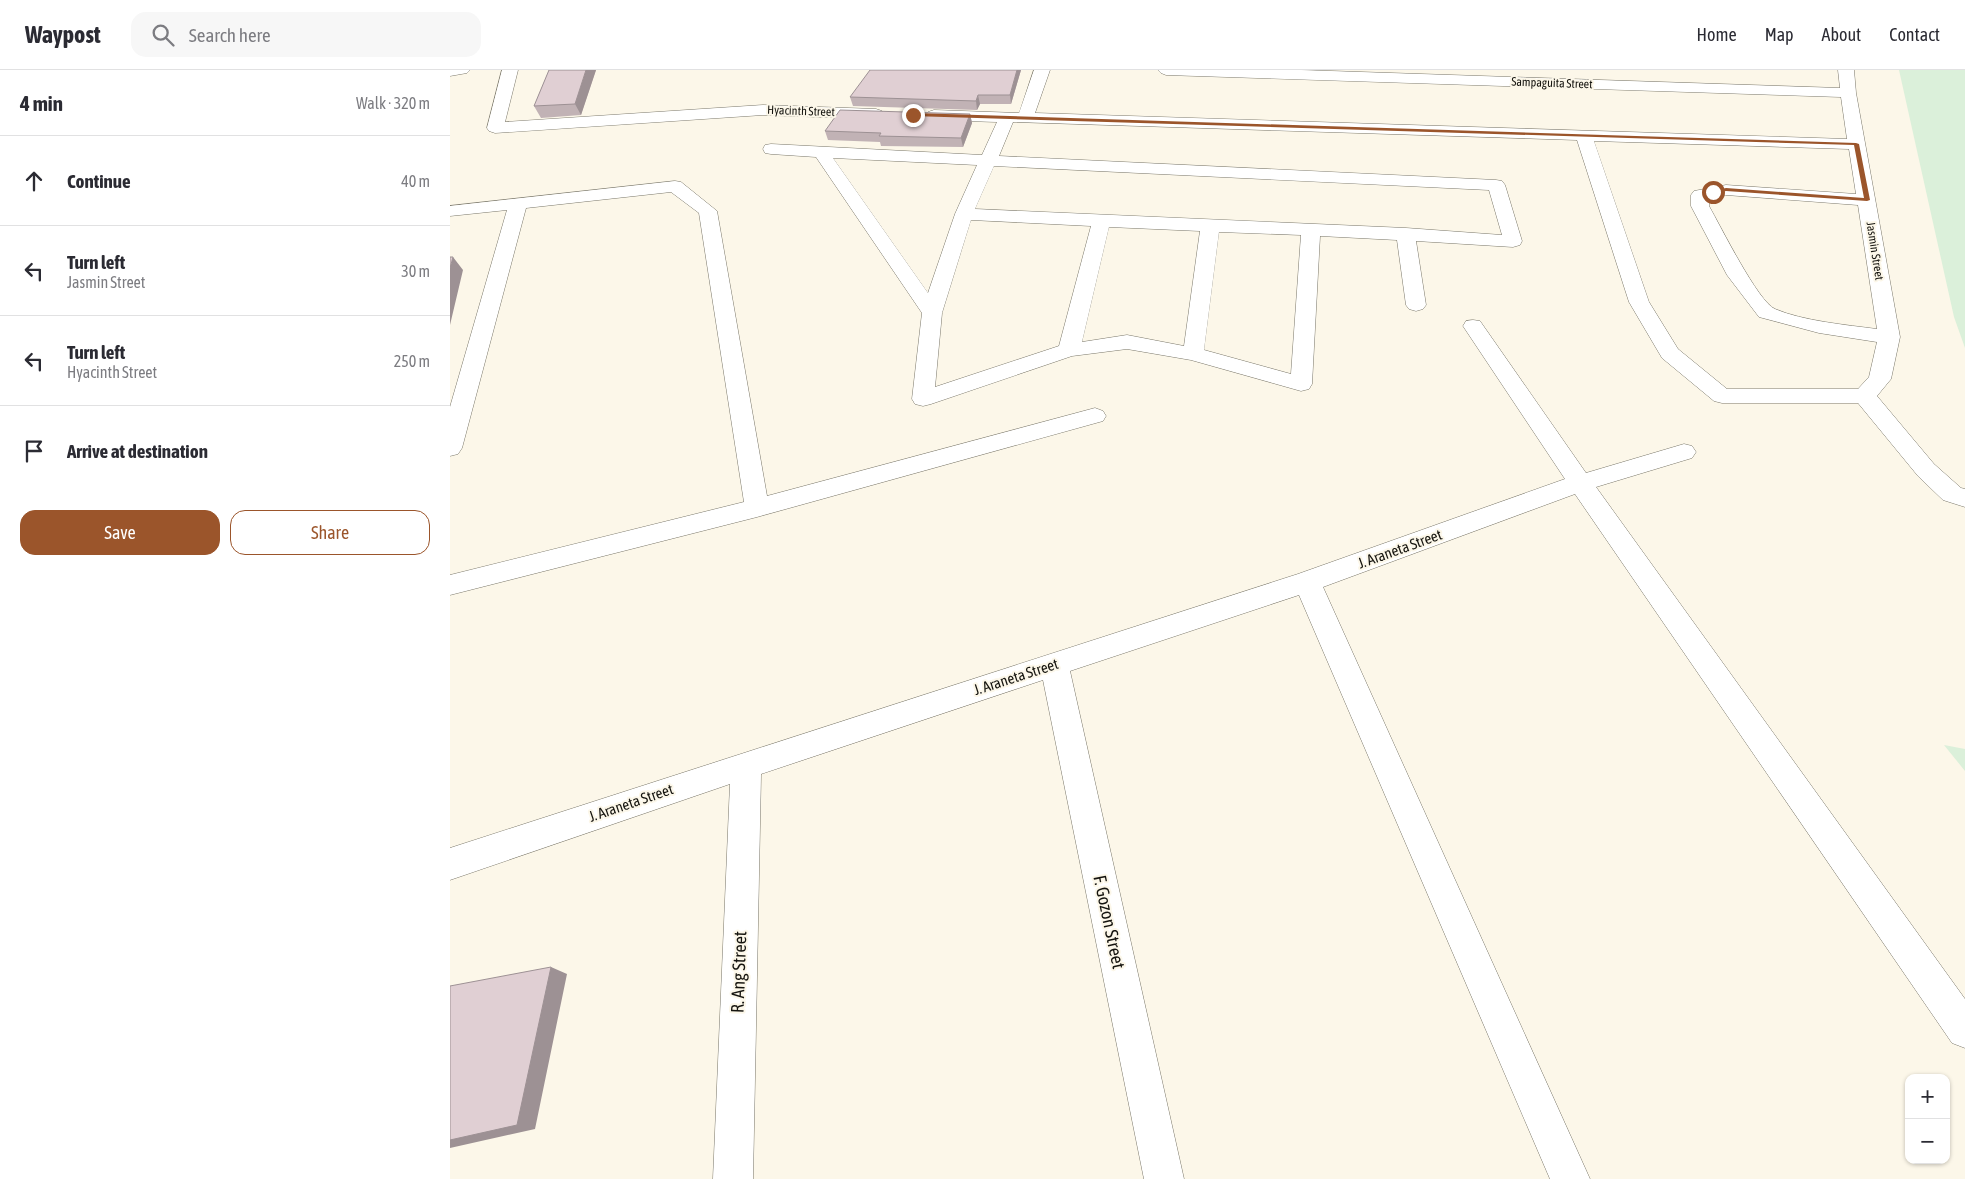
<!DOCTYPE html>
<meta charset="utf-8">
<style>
:root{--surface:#fff;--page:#f7f7f7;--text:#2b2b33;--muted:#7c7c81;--line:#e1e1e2;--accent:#9b552b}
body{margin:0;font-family:"Asap Condensed",sans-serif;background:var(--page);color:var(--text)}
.controls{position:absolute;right:15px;bottom:15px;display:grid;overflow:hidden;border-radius:10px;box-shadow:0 1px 4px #0004}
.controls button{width:45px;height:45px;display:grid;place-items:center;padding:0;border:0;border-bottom:1px solid var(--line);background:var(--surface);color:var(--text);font:25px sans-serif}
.stop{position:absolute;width:15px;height:15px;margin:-11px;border:4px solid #9b552b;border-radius:50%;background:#fff}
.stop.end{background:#9b552b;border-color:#fff;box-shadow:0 1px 5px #0008}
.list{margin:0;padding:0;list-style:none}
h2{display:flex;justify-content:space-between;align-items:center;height:65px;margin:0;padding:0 20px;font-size:21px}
h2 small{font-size:16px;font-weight:400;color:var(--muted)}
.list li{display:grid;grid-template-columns:32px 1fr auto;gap:15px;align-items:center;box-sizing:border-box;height:90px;padding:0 20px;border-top:1px solid var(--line)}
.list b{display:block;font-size:19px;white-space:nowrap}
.list p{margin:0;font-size:16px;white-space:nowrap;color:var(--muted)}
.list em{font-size:16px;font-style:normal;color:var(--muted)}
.actions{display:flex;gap:10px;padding:15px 20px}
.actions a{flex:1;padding:11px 0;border:1px solid var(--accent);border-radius:15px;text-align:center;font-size:18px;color:var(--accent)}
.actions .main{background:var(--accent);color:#fff}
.icon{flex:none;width:28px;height:28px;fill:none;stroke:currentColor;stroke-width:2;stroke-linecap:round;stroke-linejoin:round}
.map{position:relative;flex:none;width:1515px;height:1109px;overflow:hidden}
header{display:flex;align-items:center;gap:30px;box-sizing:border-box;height:70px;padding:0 25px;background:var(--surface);border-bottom:1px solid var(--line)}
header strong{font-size:24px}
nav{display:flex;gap:28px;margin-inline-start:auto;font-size:18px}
.search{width:350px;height:45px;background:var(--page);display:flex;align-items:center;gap:12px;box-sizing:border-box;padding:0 18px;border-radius:15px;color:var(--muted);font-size:19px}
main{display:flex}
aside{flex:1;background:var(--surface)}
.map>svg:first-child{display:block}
.green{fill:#dbf0da}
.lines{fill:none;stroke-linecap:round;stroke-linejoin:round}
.street-casing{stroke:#7a776a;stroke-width:1}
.street{fill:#fff;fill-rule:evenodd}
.wall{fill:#c1b2b5}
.shaded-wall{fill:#9d9194}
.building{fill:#e0cfd3;stroke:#9d9194}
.route{fill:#9b552b}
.labels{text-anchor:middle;stroke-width:4;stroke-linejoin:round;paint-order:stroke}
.far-street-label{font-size:12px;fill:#15140f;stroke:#fcf7e9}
.street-label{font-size:15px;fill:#15140f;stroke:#fcf7e9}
.near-street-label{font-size:18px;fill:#15140f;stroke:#fcf7e9}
</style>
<header>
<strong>Waypost</strong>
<div class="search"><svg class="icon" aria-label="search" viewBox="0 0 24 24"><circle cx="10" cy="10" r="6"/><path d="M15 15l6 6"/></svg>Search here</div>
<nav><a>Home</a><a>Map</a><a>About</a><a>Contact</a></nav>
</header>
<main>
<aside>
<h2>4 min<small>Walk · 320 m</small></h2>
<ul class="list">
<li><svg class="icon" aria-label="ahead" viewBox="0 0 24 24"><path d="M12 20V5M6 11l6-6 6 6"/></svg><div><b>Continue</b></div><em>40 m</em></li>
<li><svg class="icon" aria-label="left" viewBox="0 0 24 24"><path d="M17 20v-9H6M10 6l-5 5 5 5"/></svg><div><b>Turn left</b><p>Jasmin Street</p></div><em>30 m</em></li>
<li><svg class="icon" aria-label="left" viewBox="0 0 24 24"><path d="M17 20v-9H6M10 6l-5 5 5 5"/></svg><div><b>Turn left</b><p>Hyacinth Street</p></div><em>250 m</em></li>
<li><svg class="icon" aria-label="arrive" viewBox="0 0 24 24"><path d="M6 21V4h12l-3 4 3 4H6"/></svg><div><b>Arrive at destination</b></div></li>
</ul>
<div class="actions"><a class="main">Save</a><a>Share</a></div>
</aside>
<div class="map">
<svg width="1515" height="1109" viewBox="0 0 1515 1109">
<rect width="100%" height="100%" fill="#fcf7e9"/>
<path class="green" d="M1449,0H1515V278L1504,247Z
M1494,675L1515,679V701Z"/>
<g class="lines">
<defs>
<path id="street" d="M0,0H20L17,3L0,6Z
M52,0H68L55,52L313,35L426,39L432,41L434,44L432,47L426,49L313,45L45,63L39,61L37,58Z
M584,0H600L585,43L1397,69L1391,27L716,5L711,3L708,0H851L1390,18L1388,0H1404L1406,23L1450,267L1441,309L1427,326L1484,394L1511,418L1515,419V437L1493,430L1468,406L1408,333H1272L1264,331L1212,288L1179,232L1127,70L563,52L549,86L1046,110L1052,111L1055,115L1072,171L1070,175L1063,177L966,171L976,235L973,239L966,241L959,239L956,235L947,170L870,166L862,314L859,319L851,321L741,290L677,279L622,286L481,334L473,336L465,334L462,329L472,243L366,87L321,84L315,83L313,79L315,75L321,74L532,85L547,52L484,50L478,48L476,45L478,42L484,40L569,43ZM1144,71L1399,79L1406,124L1276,115L1244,121L1241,125V136L1277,205L1309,247L1369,263L1427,272L1419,307L1408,319H1277L1228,279L1199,232ZM383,88L527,95L505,144L478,223ZM544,96L1039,120L1052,165L956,158L525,139ZM1276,125L1408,135L1427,259C1397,255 1353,251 1325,239C1308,232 1270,155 1259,136V129ZM521,150L641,156L609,276L485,317L492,243ZM659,157L750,161L734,276L677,265L632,272ZM769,162L851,165L841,304L754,280Z
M225,111L231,112L267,141L317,426L645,338L653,341L656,346L653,351L307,447L0,525V505L294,432L249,143L221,122L76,138L12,378L8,384L0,386V337L57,140L0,146V136Z
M1023,250L1030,251L1136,403L1234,374L1242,376L1246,382L1242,388L1146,417L1515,929V978L1502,973L1125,424L873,517L1140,1109H1100L849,525L620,601L734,1109H694L593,610L311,704L303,1109H263L280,714L0,810V778L848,504L1115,409L1013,256L1016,251Z"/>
</defs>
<use href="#street" class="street-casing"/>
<use href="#street" class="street"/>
</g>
<path class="wall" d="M99,0H146L131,45L91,48L84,36Z
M571,0L561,34H530L527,40L403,36L400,27Z
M520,44L522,53L513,77L431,76L430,72L378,70L375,61Z"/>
<path class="shaded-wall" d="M136,0H146L131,45L125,34Z
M567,0H571L561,34L560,25Z
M528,25L530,34L527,40L526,31Z
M520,44L522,53L513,77L511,68Z
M3,187L13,200L0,255V198Z
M101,897L117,904L85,1059L0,1078V1070Z"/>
<path class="building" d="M99,0H136L125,34L84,36Z
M420,0H567L560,25H528L526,31L400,27Z
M390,40L520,44L511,68L429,66L431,63L375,61Z
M0,187H3L0,198Z
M101,897L67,1055L0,1070V916Z"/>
<path class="route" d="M463,43L1406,73L1409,74L1420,130L1417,131L1276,121L1263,124L1260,122L1276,118L1414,128L1404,75L462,46Z"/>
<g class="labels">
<g class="far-street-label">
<text transform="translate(1102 13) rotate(2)" y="4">Sampaguita Street</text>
<text transform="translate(351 41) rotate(2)" y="4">Hyacinth Street</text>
<text transform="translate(1425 181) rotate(81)" y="4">Jasmin Street</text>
</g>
<g class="street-label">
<text transform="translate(950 479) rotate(-20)" y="5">J. Araneta Street</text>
<text transform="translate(566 607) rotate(-18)" y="5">J. Araneta Street</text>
<text transform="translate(181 733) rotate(-19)" y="5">J. Araneta Street</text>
</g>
<g class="near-street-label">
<text transform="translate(659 852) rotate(78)" y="6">F. Gozon Street</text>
<text transform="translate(289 902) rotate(-88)" y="6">R. Ang Street</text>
</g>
</g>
</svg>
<div class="controls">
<button>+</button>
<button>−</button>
</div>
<div class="stop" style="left:1263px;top:122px"></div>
<div class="stop end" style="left:463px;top:45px"></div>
</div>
</main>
